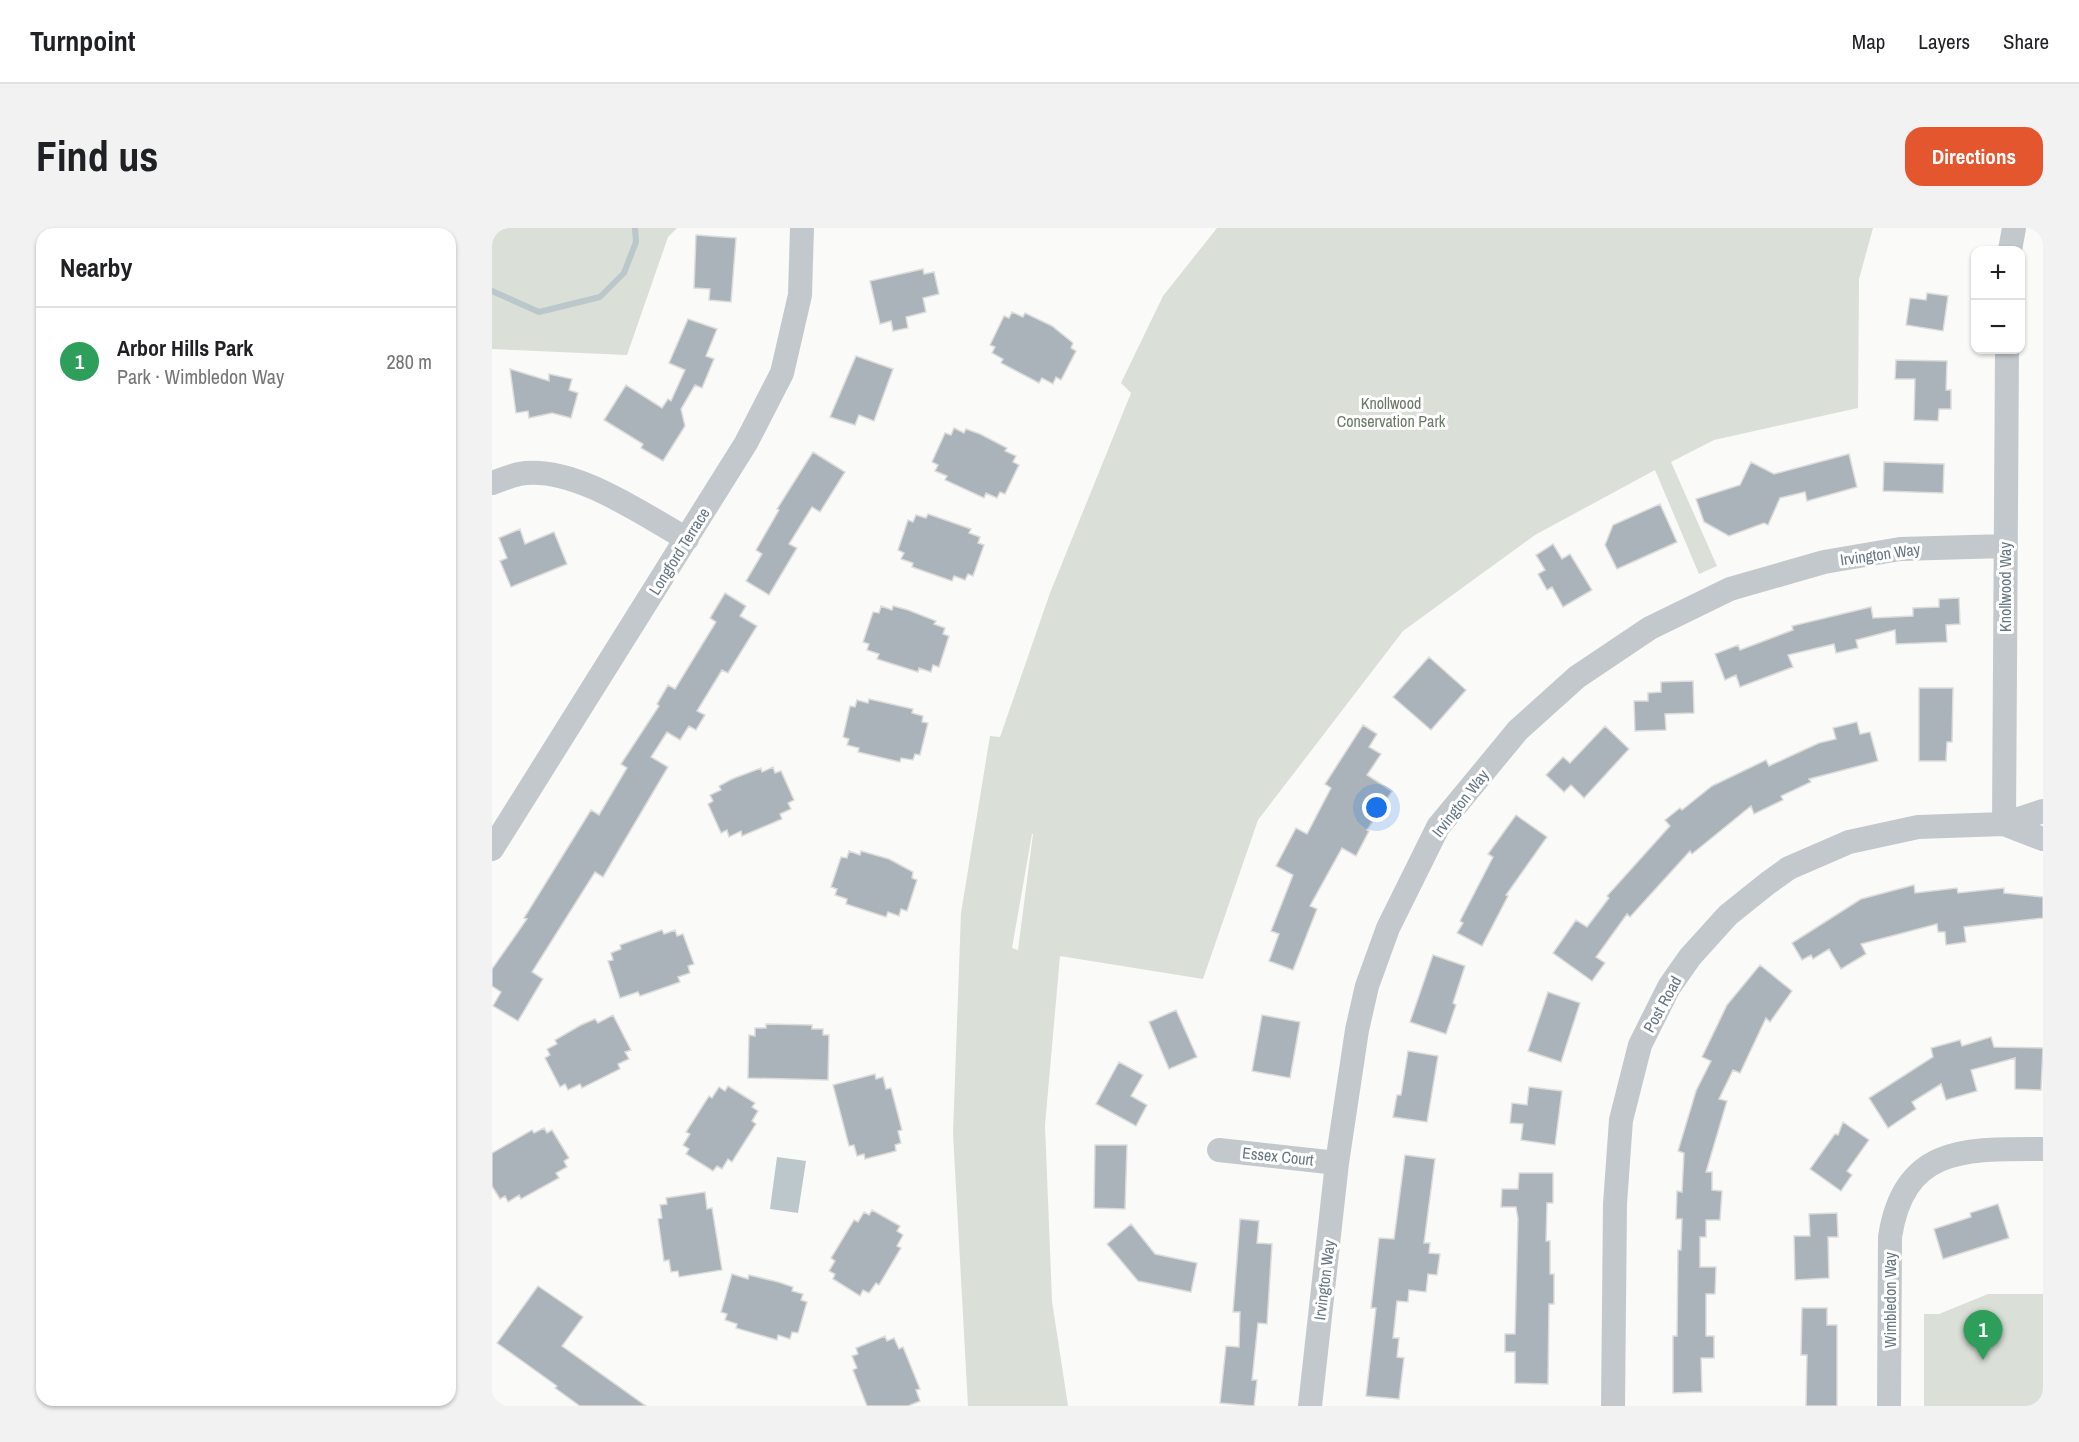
<!DOCTYPE html>
<meta charset="utf-8">
<style>
:root{--surface:#fff;--page:#f2f2f2;--text:#202124;--muted:#757577;--line:#e0e0e0;--accent:#e4572e}
body{margin:0;font-family:"Archivo Narrow",sans-serif;background:var(--page);color:var(--text)}
.controls{position:absolute;right:18px;top:18px;display:grid;overflow:hidden;border-radius:12px;box-shadow:0 2px 4px #0004}
.controls button{width:54px;height:54px;display:grid;place-items:center;padding:0;border:0;border-bottom:2px solid var(--line);background:var(--surface);color:var(--text);font:30px sans-serif}
.you{position:absolute;left:885px;top:580px;width:21px;height:21px;margin:-15px;border:4px solid #fff;border-radius:50%;background:#1a73e8;box-shadow:0 0 0 9px #1a73e833}
.badge{display:grid;place-items:center;width:39px;height:39px;border-radius:50%;background:var(--accent);color:#fff;font-size:20px;font-weight:700}
.pin{position:absolute;translate:-50% -50px;filter:drop-shadow(0 2px 3px #0008)}
.pin::after{content:'';position:absolute;top:32px;width:21px;height:18px;background:inherit;clip-path:polygon(0 0,100% 0,50% 100%)}
.list{margin:0;padding:0;list-style:none}
h2{display:flex;justify-content:space-between;align-items:center;height:78px;margin:0;padding:0 24px;font-size:26px}
h2 small{font-size:20px;font-weight:400;color:var(--muted)}
.list li{display:grid;grid-template-columns:39px 1fr auto;gap:18px;align-items:center;box-sizing:border-box;height:108px;padding:0 24px;border-top:2px solid var(--line)}
.list b{display:block;font-size:22px;white-space:nowrap}
.list p{margin:0;font-size:20px;white-space:nowrap;color:var(--muted)}
.list em{font-size:20px;font-style:normal;color:var(--muted)}
.map{position:relative;flex:none;width:1551px;height:1178px;overflow:hidden;border-radius:18px}
header{display:flex;align-items:center;gap:36px;box-sizing:border-box;height:84px;padding:0 30px;background:var(--surface);border-bottom:2px solid var(--line)}
header strong{font-size:28px}
nav{display:flex;gap:33px;margin-inline-start:auto;font-size:21px}
.intro{display:flex;align-items:center;justify-content:space-between;box-sizing:border-box;height:144px;padding:0 36px}
h1{margin:0;font-size:42px}
.button{padding:15px 27px;border-radius:18px;background:var(--accent);color:#fff;font-size:21px;font-weight:700}
main{display:flex;gap:36px;padding:0 36px}
aside{flex:1;background:var(--surface);border-radius:18px;box-shadow:0 2px 4px #0004}
.map>svg:first-child{display:block}
.green{fill:#dadfd7;fill-rule:evenodd}
.water{fill:#bbc7cb}
.lines{fill:none;stroke-linecap:round;stroke-linejoin:round}
.stream{stroke:#bbc7cb;stroke-width:6}
.building{fill:#aab3b9;stroke:#dcdcda;stroke-width:1.5}
.minor{stroke:#c3c8cc;stroke-width:24}
.labels{text-anchor:middle;stroke-width:6;stroke-linejoin:round;paint-order:stroke}
.park-label{font-size:16px;fill:#687a64;stroke:#fff}
.street-label{font-size:16px;fill:#657683;stroke:#fff}
</style>
<header>
<strong>Turnpoint</strong>
<nav><a>Map</a><a>Layers</a><a>Share</a></nav>
</header>
<div class="intro"><h1>Find us</h1><a class="button">Directions</a></div>
<main>
<aside>
<h2>Nearby<small></small></h2>
<ul class="list">
<li><span class="badge" style="background:#2e9e5b">1</span><div><b>Arbor Hills Park</b><p>Park · Wimbledon Way</p></div><em>280 m</em></li>
</ul>
</aside>
<div class="map">
<svg width="1551" height="1178" viewBox="0 0 1551 1178">
<rect width="100%" height="100%" fill="#fafaf8"/>
<path class="green" d="M0,0H185L176,9L135,127L0,121Z
M725,0H1381L1367,51L1366,180L1222,212L1179,234L1225,338L1207,346L1163,242L1043,307L911,403L766,592L711,751L568,728L553,897L560,1073L576,1178H476L461,905L469,685L498,508L508,509L558,365L639,165L629,155L671,68ZM540,606H541L526,722L520,720Z
M1496,1066H1551V1178H1432V1086H1447Z"/>
<path class="water" d="M285,929L314,933L306,985L278,981Z"/>
<g class="lines">
<path class="stream" d="M0,63L47,84L108,69L132,45L144,14L143,0"/>
</g>
<path class="building" d="M204,7L244,10L239,74L217,72L218,61L202,60Z
M431,41L432,46L442,44L447,66L431,70L434,84L414,89L416,100L401,103L399,93L388,96L378,53Z
M1435,65L1456,68L1451,103L1414,97L1418,70L1434,72Z
M520,84L531,89L533,85L560,98L581,115L579,120L584,123L569,152L564,149L561,156L550,150L547,155L509,135L511,131L500,125L503,119L498,117L512,88L517,90Z
M196,91L225,101L214,128L222,131L210,160L203,157L189,181L193,198L171,233L149,220L151,216L112,192L134,157L170,180L176,171L179,173L193,142L177,135Z
M364,128L401,141L382,193L367,187L363,197L338,189Z
M1404,132L1455,133L1454,162H1459V181H1447L1446,193L1422,192L1423,151H1403Z
M18,141L57,153V146L80,151L77,162L86,165L79,190L60,185L37,190L36,183L24,185Z
M462,200L472,205L474,201L488,206L515,220L513,223L524,228L521,234L527,237L513,266L508,264L505,270L494,265L492,270L453,252L455,248L443,243L446,237L440,234L453,205L459,207Z
M321,224L353,244L328,284L320,279L297,316L305,320L277,367L254,353L270,326L264,322L287,282L285,281Z
M1357,226L1365,259L1315,273L1313,264L1288,270L1276,297L1272,295L1237,308L1212,294L1204,271L1248,257L1259,234L1282,246Z
M1392,234L1452,236L1451,265L1391,263Z
M1168,276L1185,314L1125,341L1113,317L1121,297Z
M436,286L479,301L477,305L488,309L486,315L492,317L481,348L476,346L473,352L462,348L460,353L420,339L421,335L409,331L412,325L406,322L416,292L421,294L424,287L434,290Z
M28,301L33,316L62,304L75,336L19,359L8,333L15,330L7,310Z
M1061,316L1070,331L1078,326L1100,362L1071,379L1060,359L1055,362L1046,346L1053,342L1044,327Z
M233,365L254,378L248,388L265,398L236,445L230,442L205,483L213,487L204,502L197,498L188,512L175,504L159,529L176,539L111,649L103,644L40,744L51,751L26,793L1,778L9,764L0,758V741L35,691L32,690L99,582L107,587L135,540L129,536L167,478L165,476L176,457L183,461L224,394L218,390Z
M1467,370L1468,396L1454,397L1455,414L1404,416L1403,402L1364,412L1366,420L1344,425L1342,416L1296,427L1301,439L1248,459L1244,447L1233,452L1223,426L1246,417L1248,422L1301,402L1300,398L1379,379L1381,390L1421,388V380L1447,379V371Z
M389,378L400,382L401,378L416,382L444,393L442,396L453,400L451,406L457,408L447,439L441,437L439,444L427,440L426,444L385,431L387,426L375,422L377,416L371,414L381,384L387,385Z
M937,429L974,462L939,502L901,469Z
M1201,453L1202,485L1173,486L1174,502L1143,503L1142,473H1156V465L1169,464V454Z
M1427,460H1461L1460,514H1455L1454,533H1427Z
M377,471L421,481L420,485L431,488L430,494L436,495L428,527L423,526L421,532L409,530L408,534L366,524L367,520L355,517L357,511L351,509L358,478L363,479L365,472L376,475Z
M1365,494L1368,506L1378,504L1386,533L1317,551L1319,554L1289,568L1291,572L1262,586L1259,578L1200,626L1198,623L1138,689L1135,686L1104,729L1113,735L1100,753L1061,725L1084,692L1095,699L1117,670L1115,668L1178,598L1173,592L1188,580L1190,582L1220,558L1274,532L1277,538L1327,515L1344,511L1341,500Z
M871,497L885,506L877,519L889,526L875,547L900,563L875,602L877,603L864,628L850,620L818,678L825,681L801,742L777,733L787,706L779,703L801,647L784,638L804,600L815,606L839,560L833,556Z
M1113,498L1137,521L1092,570L1079,557L1072,564L1054,547L1071,529L1078,535Z
M281,539L283,545L289,543L302,572L296,575L299,581L288,586L290,591L250,608L249,603L237,609L235,602L229,605L216,576L221,573L218,567L229,562L227,558L240,551L269,540L270,544Z
M1024,587L1055,609L1014,667L1016,668L990,718L965,705L971,695L968,693L1001,629L996,626Z
M357,623L368,627L369,623L397,631L421,644L420,650L425,652L415,683L409,681L407,688L396,684L394,689L354,676L355,671L343,667L345,661L339,659L349,629L355,630Z
M1422,657L1423,665L1465,660L1466,665L1512,660V665L1551,669V690L1472,699L1474,714L1454,717L1453,704H1446L1445,696L1369,716L1374,726L1349,741L1337,721L1321,731L1319,727L1310,732L1300,715L1369,671Z
M170,702L172,706L183,702L185,708L191,706L202,736L196,738L198,745L186,749L188,754L148,768L146,764L128,770L116,733L121,732L119,725L129,721L128,717Z
M941,727L973,738L961,775L964,777L954,806L918,794Z
M1268,737L1300,763L1278,794L1274,790L1248,845L1241,842L1227,871L1235,873L1214,944H1220V962L1230,963L1228,992H1214V1009H1208V1039H1224L1223,1066H1214V1108H1222V1130H1209L1210,1164L1181,1165V1108H1185L1186,1022H1189L1190,991H1184L1185,963L1190,964L1192,925L1186,923L1204,863L1219,833L1210,829L1235,777Z
M1056,764L1088,775L1069,834L1036,823Z
M684,782L705,829L677,841L657,794Z
M121,787L139,822L133,824L137,831L126,836L128,841L90,860L88,856L76,862L73,856L68,859L53,830L58,827L55,821L65,816L63,812L89,797L103,791L106,795Z
M770,787L808,794L798,850L760,843Z
M274,796L320,797V801H331V807H337L336,852L256,850L257,807L263,808V800H274Z
M1499,809L1502,819L1551,820L1549,862L1523,861V830L1479,842L1485,863L1454,872L1449,856L1420,874L1424,881L1396,900L1377,870L1441,829L1439,820L1468,812L1470,818Z
M916,823L946,828L935,894L901,889L905,867H909Z
M627,834L651,847L639,868L655,877L644,898L604,876Z
M383,846L384,851L391,849L394,861L399,860L410,902L406,903L409,915L403,917L404,923L373,931L372,926L365,928L362,917L357,918L341,857Z
M236,858L263,875L260,879L266,883L260,893L264,896L240,934L236,931L230,941L225,938L221,943L194,926L197,921L191,917L198,906L194,904L217,868L220,870L227,859L233,863Z
M1037,859L1070,863L1063,917L1029,912L1031,896L1018,895L1020,875L1035,877Z
M1351,894L1377,912L1355,943L1360,947L1349,963L1318,941L1343,906L1346,907Z
M52,900L55,905L60,902L77,930L72,933L75,939L64,945L67,950L29,971L27,967L16,974L13,968L8,971L0,958V925L40,902L42,905Z
M603,917H635L633,981L602,980Z
M913,927L943,931L932,1015H938L937,1025L948,1026L945,1047L936,1046L934,1064L917,1062L916,1074L905,1073L901,1110H907L905,1129L912,1130L907,1171L874,1168L884,1080H879L887,1010L902,1011Z
M1027,945H1061V975H1055L1054,1013H1058V1046H1062V1076H1057L1056,1156L1023,1155V1124H1013V1106H1023L1026,991L1024,979H1009L1010,961H1026Z
M213,964L215,981L220,980L230,1042L187,1049L186,1043L179,1044L177,1032L172,1033L166,991L170,990L168,977L175,976L174,970Z
M1506,976L1517,1010L1451,1031L1442,1001L1479,989L1478,985Z
M380,982L408,998L405,1003L411,1007L405,1018L409,1020L387,1057L384,1055L377,1065L371,1062L368,1068L341,1051L343,1046L337,1043L343,1033L339,1030L362,992L366,994L372,984L377,987Z
M1345,985L1346,1009H1336L1337,1050L1303,1052L1302,1008H1318L1317,986Z
M748,991L767,993L765,1015L780,1016L775,1096L766,1095L760,1152H765L762,1178L728,1175L734,1118L747,1119L748,1084H741Z
M639,996L663,1026L705,1035L699,1064L646,1053L615,1016Z
M240,1046L256,1051L257,1047L286,1054L301,1059L300,1063L311,1066L309,1072L315,1074L306,1105L300,1104L298,1111L286,1107L285,1112L244,1100L245,1096L233,1092L235,1086L229,1084Z
M46,1058L91,1089L70,1118L154,1178H88L63,1160L65,1158L5,1115Z
M1310,1080H1335V1097H1345V1178H1314L1315,1127H1309Z
M393,1108L395,1113L402,1110L407,1121L411,1119L428,1161L424,1162L428,1173L416,1178H375L361,1142L365,1140L360,1128L366,1126L364,1120Z"/>
<g class="lines">
<path class="minor" d="M1518,22L1522,0
M0,255C9,252 18,248 27,246C80,236 150,286 195,311
M1512,596L1515,122
M1512,596L1551,611
M0,621L254,215L290,145L308,67L310,0
M727,922L845,935
M818,1178L845,935L865,802L875,758L896,700L946,599L1026,502L1085,449L1158,400L1238,361L1332,334L1408,321L1514,318
M1121,1178L1123,976L1129,892L1148,817L1177,759L1198,729L1236,687L1276,655L1297,640L1357,614L1426,599L1512,596L1551,583
M1397,1178L1398,1009C1412,917 1475,921 1551,921"/>
</g>
<g class="labels">
<g class="park-label">
<text x="899" y="181">Knollwood<tspan x="899" dy="18">Conservation Park</tspan></text>
</g>
<g class="street-label">
<text transform="translate(187 323) rotate(-58)" y="6">Longford Terrace</text>
<text transform="translate(1388 326) rotate(-8)" y="6">Irvington Way</text>
<text transform="translate(1513 359) rotate(-90)" y="6">Knollwood Way</text>
<text transform="translate(968 575) rotate(-52)" y="6">Irvington Way</text>
<text transform="translate(1170 776) rotate(-61)" y="6">Post Road</text>
<text transform="translate(786 928) rotate(6)" y="6">Essex Court</text>
<text transform="translate(832 1052) rotate(-83)" y="6">Irvington Way</text>
<text transform="translate(1398 1072) rotate(-90)" y="6">Wimbledon Way</text>
</g>
</g>
</svg>
<div class="controls">
<button>+</button>
<button>−</button>
</div>
<div class="you"></div>
<div class="pin badge" style="left:1491px;top:1132px;background:#2e9e5b">1</div>
</div>
</main>
